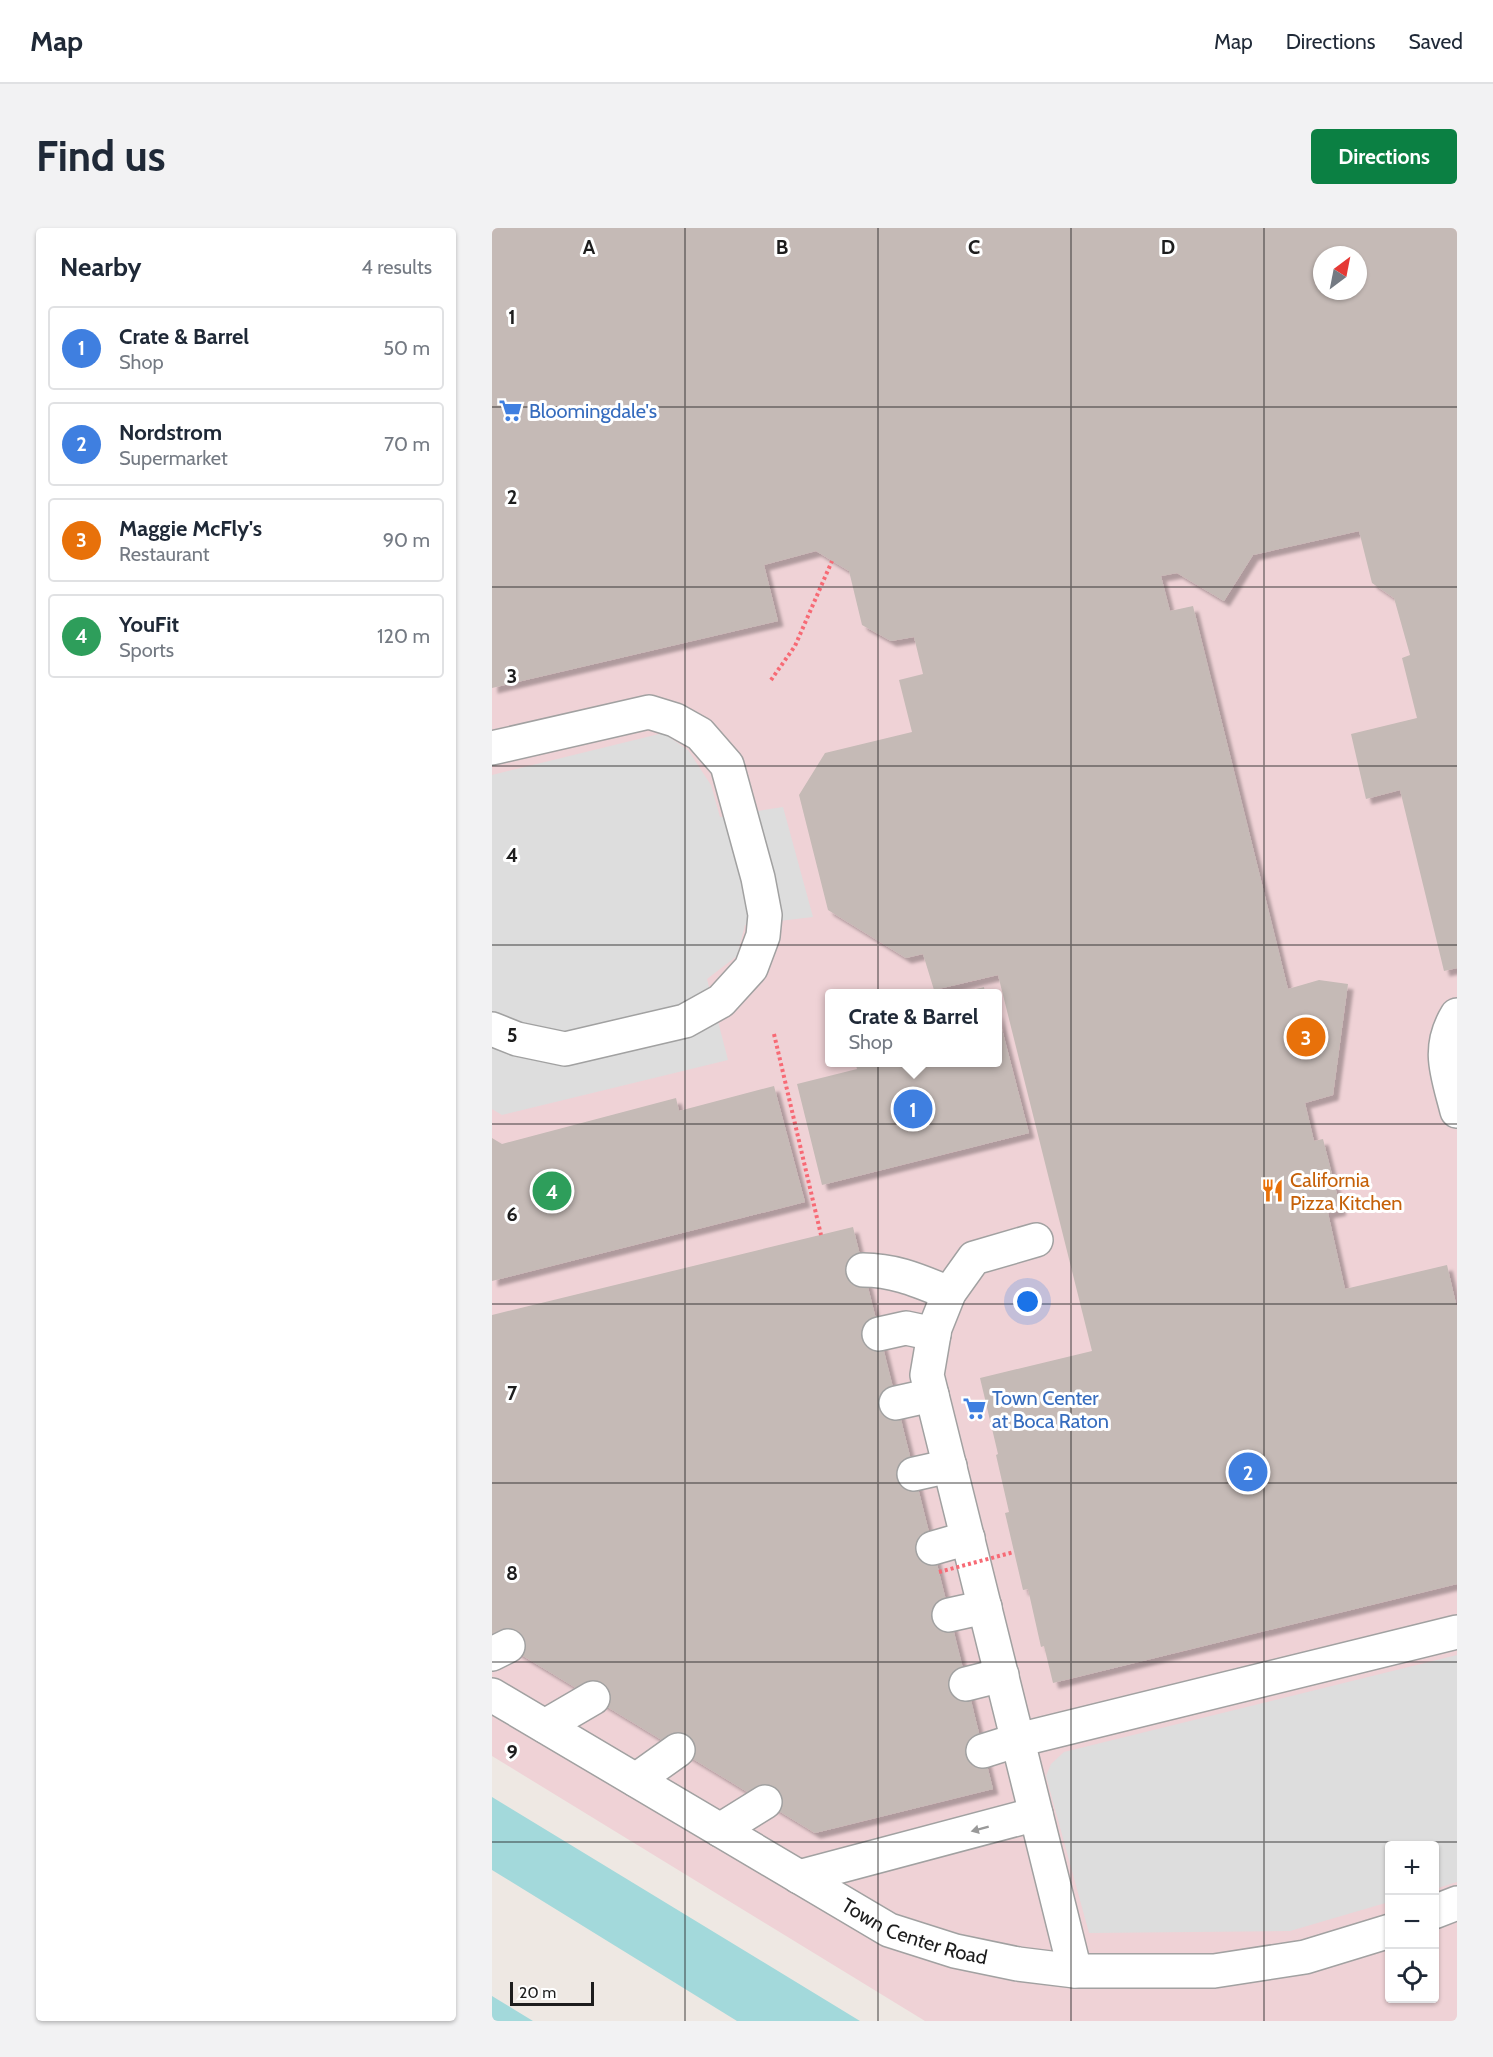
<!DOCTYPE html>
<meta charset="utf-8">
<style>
:root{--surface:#fff;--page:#f2f2f3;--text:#1f2937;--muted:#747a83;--line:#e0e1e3;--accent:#0b8043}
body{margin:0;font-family:Cabin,sans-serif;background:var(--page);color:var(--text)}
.controls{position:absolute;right:18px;bottom:18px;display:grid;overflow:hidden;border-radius:6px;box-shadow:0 2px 4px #0004}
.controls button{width:54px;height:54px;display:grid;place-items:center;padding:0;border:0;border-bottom:2px solid var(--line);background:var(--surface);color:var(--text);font:30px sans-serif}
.compass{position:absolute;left:821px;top:18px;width:54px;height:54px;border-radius:50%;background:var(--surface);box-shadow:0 2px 4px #0004;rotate:32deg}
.scale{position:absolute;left:18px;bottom:15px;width:84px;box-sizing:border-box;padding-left:6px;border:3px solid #1d1d1d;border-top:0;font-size:16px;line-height:21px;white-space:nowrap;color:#1d1d1d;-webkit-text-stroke:4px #fff;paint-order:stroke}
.you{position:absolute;left:536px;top:1074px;width:21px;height:21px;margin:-15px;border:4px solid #fff;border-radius:50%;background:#1a73e8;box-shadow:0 0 0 9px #1a73e833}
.badge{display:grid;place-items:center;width:39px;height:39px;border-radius:50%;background:var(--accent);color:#fff;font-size:20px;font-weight:700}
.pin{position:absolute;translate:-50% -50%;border:3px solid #fff;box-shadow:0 2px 6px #0006}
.popup{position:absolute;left:333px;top:761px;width:177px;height:78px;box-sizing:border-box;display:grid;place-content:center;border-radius:6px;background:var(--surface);filter:drop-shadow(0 2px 4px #0005);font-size:20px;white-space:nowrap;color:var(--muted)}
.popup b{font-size:22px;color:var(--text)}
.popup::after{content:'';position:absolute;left:50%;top:100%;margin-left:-12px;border:12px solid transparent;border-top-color:var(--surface)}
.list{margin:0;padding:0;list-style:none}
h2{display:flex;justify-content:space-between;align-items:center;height:78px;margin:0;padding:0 24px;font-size:26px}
h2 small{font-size:20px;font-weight:400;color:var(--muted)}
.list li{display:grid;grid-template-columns:39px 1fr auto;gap:18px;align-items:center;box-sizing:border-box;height:84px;margin:0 12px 12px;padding:0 12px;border:2px solid var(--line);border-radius:6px}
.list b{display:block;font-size:22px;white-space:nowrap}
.list p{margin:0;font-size:20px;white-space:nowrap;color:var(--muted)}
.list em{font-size:20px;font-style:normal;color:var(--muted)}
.icon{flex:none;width:33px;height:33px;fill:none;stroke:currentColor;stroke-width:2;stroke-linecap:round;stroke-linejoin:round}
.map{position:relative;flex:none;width:965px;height:1793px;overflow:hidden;border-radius:6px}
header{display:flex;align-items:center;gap:36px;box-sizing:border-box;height:84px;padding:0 30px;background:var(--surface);border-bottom:2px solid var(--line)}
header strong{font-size:28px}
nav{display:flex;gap:33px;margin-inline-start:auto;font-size:21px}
.intro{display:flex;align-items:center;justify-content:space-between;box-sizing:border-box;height:144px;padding:0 36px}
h1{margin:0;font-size:42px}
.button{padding:15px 27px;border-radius:6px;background:var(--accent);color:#fff;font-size:21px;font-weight:700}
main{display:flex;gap:36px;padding:0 36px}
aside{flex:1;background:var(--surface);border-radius:6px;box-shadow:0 2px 4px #0004}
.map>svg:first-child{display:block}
.commercial{fill:#efd2d6;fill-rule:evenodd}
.parking{fill:#ddd}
.water{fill:#a3d9db}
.building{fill:#c5bab6;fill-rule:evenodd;filter:url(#shadow)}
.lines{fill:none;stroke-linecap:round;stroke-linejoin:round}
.minor-casing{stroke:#a1a1a1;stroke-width:36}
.path{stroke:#f76a75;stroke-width:4;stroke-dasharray:3 3;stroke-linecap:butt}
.minor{stroke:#fff;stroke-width:33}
.path-bridge{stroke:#f76a75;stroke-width:4;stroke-dasharray:3 3;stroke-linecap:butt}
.oneway{fill:#999}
.grid{fill:none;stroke:#1d1d1d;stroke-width:1.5;stroke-opacity:0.55}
.labels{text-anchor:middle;stroke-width:6;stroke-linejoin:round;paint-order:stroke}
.shop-label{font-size:20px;fill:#366cbe;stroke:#fff;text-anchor:start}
.food-label{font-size:20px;fill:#c56008;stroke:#fff;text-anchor:start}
.street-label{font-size:20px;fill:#1d1d1d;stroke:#fff}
.grid-label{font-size:20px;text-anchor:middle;font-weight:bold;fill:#1d1d1d;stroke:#fff;stroke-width:6;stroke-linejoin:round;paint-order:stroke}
</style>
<header>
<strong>Map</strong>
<nav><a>Map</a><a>Directions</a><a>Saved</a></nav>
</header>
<div class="intro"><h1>Find us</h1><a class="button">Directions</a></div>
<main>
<aside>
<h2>Nearby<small>4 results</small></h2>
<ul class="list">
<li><span class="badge" style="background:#3f7fe0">1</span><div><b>Crate &amp; Barrel</b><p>Shop</p></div><em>50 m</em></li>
<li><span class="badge" style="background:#3f7fe0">2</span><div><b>Nordstrom</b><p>Supermarket</p></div><em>70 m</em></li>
<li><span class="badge" style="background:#e8710a">3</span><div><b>Maggie McFly's</b><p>Restaurant</p></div><em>90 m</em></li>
<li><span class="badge" style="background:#2e9e5b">4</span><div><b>YouFit</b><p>Sports</p></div><em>120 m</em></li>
</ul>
</aside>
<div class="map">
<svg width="965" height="1793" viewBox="0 0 965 1793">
<defs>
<filter id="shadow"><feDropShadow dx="5.5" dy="5.5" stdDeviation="1.5" flood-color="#0004"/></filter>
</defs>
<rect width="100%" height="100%" fill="#eee8e3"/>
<path class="commercial" d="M0,0H965V1793H433L0,1528ZM830,27H866V63H830ZM337,766H505V834H337ZM898,1618H942V1770H898Z"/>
<path class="parking" d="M171,505L196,522L219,557L228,589L291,579L321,689L253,697L245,728L215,751L236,832L10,887L0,881V547Z
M965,1427V1654L943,1661L942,1618H898L897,1674L798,1703L597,1705L554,1548L559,1536L572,1524Z"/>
<path class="water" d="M0,1569L368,1793H245L0,1642Z
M0,1768L41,1793H0Z"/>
<path class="building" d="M0,0H965V740L952,743L908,562L874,571L859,506L925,490L910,430L918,427L902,370L880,355L867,303L761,327L732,373L685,345L669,348L678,383L701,378L796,761L827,752L856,756L841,867L813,875L822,913L831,911L849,982L836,985L853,1061L955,1037L965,1080V1356L561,1455L552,1418L549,1419L536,1361L531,1362L513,1285L517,1284L504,1227L506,1226L488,1150L600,1123L506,747L442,762L431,726L414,730L336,682L307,567L333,525L420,504L407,452L431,446L422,409L399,413L370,397L357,343L324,323L272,337L286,393L0,460ZM830,27H866V63H830Z
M492,759L493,766H467V765Z
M505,782L537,905L330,957L305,856L365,841L363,834H505Z
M282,858L313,974L0,1053V910L10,916L184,870L187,883Z
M361,999L501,1561L323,1605L0,1409V1087Z"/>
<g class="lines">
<defs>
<g id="minor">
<path d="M0,520L157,484L183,492L208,506L235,537L266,650L273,687L271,708L259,740L229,773L193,793L73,821L25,811L0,801"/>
<path d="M965,787C944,821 956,847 965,883"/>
<path d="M544,1012L482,1030L457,1065L443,1100L435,1147L583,1743"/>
<path d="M371,1042C403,1042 427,1053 457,1065"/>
<path d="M387,1106L414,1100L442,1106"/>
<path d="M404,1175L440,1167"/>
<path d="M422,1246L458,1238"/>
<path d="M441,1320L476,1310"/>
<path d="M457,1387L493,1379"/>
<path d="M0,1426L16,1418"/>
<path d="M474,1456L510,1447"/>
<path id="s1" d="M0,1467L397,1702L463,1723L526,1736L583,1743H722L813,1729L898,1703"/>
<path d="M53,1498L101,1470"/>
<path d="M491,1523L526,1512L965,1404"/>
<path d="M144,1552L186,1522"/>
<path d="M228,1602L273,1574"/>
<path d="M307,1649L544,1586"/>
<path d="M942,1684L965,1675"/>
</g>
</defs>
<use href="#minor" class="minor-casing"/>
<path class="path" d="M279,452L303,418L340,333
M282,806L329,1007"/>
<use href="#minor" class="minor"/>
<path class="path-bridge" d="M447,1344L522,1324"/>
</g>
<defs><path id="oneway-solid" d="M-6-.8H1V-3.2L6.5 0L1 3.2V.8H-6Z" transform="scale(1.5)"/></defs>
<use class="oneway" href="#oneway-solid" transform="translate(488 1601) rotate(165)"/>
<path class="grid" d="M193,0V1793M386,0V1793M579,0V1793M772,0V1793M0,179H965M0,359H965M0,538H965M0,717H965M0,896H965M0,1076H965M0,1255H965M0,1434H965M0,1614H965"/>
<defs>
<symbol id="supermarket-bare" viewBox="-9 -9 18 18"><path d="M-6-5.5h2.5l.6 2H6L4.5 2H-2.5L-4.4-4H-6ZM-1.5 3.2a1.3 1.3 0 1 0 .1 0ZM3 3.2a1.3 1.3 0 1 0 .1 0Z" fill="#3f7fe0" stroke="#fff" stroke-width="2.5" paint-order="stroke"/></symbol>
<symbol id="restaurant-bare" viewBox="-9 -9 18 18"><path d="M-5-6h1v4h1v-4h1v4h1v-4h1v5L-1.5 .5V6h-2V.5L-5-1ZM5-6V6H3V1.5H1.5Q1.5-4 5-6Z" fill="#e8710a" stroke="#fff" stroke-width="2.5" paint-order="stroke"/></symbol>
</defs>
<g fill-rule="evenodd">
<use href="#supermarket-bare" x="2" y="166" width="33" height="33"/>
<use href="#restaurant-bare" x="764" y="946" width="33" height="33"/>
<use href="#supermarket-bare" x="466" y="1164" width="33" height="33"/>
</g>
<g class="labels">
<g class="shop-label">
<text x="37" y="190">Bloomingdale's</text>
<text x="500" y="1177">Town Center<tspan x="500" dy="23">at Boca Raton</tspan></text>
</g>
<g class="food-label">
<text x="798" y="959">California<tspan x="798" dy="23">Pizza Kitchen</tspan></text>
</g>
<g class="street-label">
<text dy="7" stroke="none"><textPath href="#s1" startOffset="486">Town Center Road</textPath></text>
</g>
</g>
<g class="grid-label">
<text x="97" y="26">A</text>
<text x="290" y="26">B</text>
<text x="482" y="26">C</text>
<text x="676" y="26">D</text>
<text x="20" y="96">1</text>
<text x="20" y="276">2</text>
<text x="20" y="455">3</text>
<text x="20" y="634">4</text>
<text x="20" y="814">5</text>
<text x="20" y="993">6</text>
<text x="20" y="1172">7</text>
<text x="20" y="1352">8</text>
<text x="20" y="1531">9</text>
</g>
</svg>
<div class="controls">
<button>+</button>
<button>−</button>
<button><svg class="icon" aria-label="locate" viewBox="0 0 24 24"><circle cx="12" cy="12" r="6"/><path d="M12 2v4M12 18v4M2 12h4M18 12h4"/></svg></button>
</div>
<svg class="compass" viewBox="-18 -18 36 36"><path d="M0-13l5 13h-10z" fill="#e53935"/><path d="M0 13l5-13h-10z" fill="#747a83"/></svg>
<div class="scale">20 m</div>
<div class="you"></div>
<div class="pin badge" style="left:421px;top:881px;background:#3f7fe0">1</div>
<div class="popup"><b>Crate &amp; Barrel</b>Shop</div>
<div class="pin badge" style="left:756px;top:1244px;background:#3f7fe0">2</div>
<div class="pin badge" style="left:814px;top:809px;background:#e8710a">3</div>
<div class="pin badge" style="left:60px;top:963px;background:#2e9e5b">4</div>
</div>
</main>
